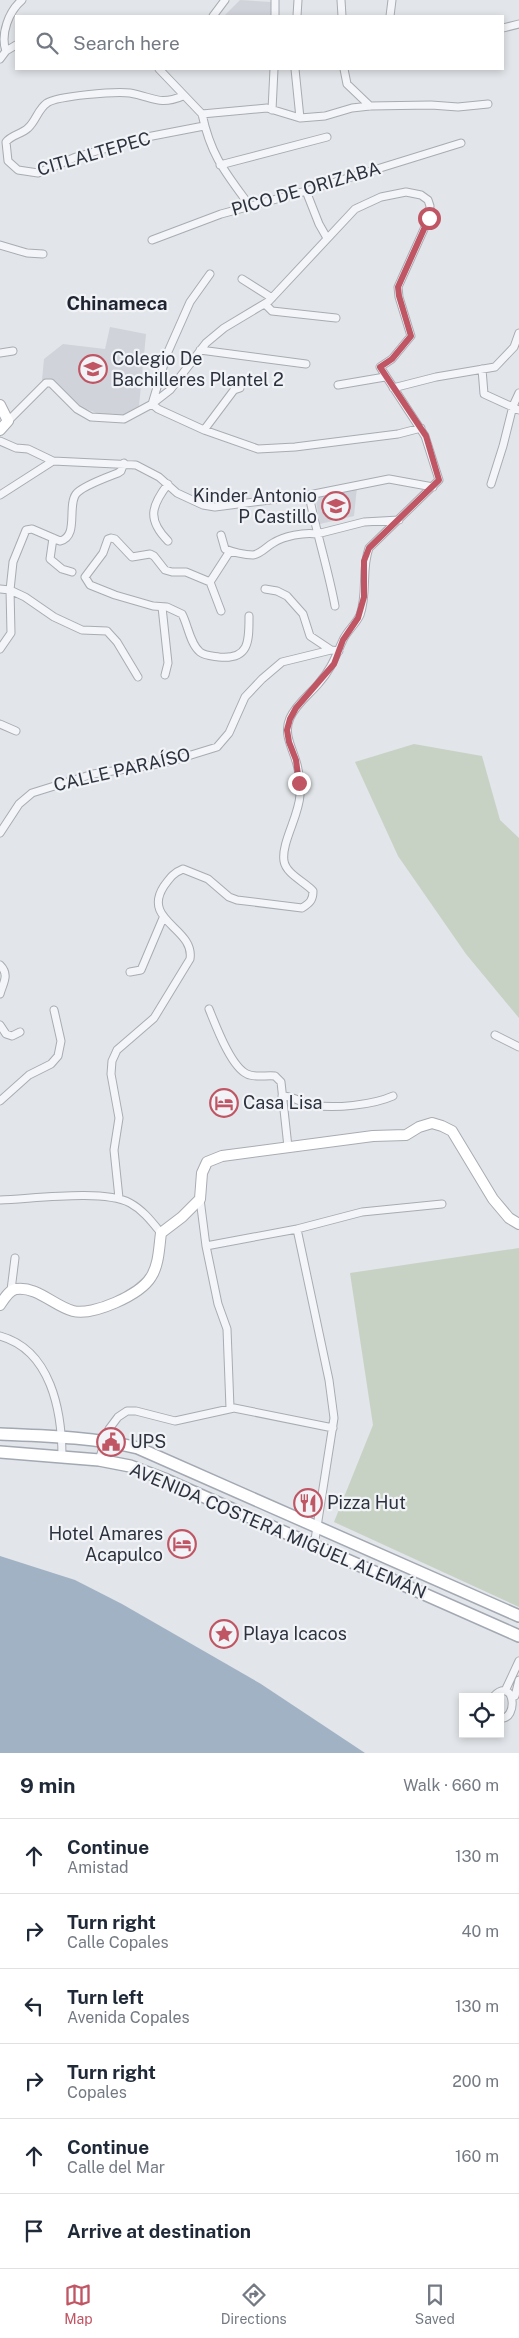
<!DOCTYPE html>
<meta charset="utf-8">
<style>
:root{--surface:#fff;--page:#f6f6f7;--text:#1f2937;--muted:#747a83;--line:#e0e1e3;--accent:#c05564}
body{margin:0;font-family:"Public Sans",sans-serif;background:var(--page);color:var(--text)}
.controls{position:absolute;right:15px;bottom:15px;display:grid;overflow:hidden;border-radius:0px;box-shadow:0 2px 8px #0003}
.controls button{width:45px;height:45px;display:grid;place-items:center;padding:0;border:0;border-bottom:1px solid var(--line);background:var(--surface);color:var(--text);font:25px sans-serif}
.stop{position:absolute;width:15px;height:15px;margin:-11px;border:4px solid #c05564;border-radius:50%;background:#fff}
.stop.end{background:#c05564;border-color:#fff;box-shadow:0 1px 5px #0008}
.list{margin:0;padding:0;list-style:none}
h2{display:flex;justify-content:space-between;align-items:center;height:65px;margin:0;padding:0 20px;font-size:21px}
h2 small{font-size:16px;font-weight:400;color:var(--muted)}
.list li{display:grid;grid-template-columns:32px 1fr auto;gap:15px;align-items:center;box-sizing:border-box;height:75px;padding:0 20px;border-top:1px solid var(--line)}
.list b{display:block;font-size:19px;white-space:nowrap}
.list p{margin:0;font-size:16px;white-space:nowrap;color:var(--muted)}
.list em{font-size:16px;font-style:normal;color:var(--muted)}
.icon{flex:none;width:28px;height:28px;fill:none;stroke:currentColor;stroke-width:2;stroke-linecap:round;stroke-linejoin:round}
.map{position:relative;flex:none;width:519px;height:1753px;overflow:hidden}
.search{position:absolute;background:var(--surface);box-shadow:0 2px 8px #0003;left:15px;right:15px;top:15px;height:55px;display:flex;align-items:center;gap:12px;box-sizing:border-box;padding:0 18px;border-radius:0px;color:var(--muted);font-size:19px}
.sheet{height:515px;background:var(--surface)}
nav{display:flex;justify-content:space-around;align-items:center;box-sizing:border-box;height:70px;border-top:1px solid var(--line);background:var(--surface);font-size:14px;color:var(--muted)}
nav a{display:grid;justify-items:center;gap:2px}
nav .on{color:var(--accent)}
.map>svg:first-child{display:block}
.built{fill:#d0d4da}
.green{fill:#c7d2c4}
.water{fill:#a1b2c5}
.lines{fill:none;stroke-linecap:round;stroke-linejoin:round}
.street-casing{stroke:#a8acb3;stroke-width:9}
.secondary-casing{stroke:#a8acb3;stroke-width:12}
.primary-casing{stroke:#a3a9b3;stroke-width:14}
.street{stroke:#f4f5f8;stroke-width:7}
.secondary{stroke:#fff;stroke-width:10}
.primary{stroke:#fff;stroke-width:11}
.route{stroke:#c05564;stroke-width:6}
.labels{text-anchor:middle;stroke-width:4.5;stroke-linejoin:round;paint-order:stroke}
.street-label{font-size:18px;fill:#2c333f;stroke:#f1f3f6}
.poi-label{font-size:18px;fill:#2c333f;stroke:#f1f3f6;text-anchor:start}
.neighbourhood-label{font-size:19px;font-weight:bold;fill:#1e2430;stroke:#f1f3f6}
</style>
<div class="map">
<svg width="519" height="1753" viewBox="0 0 519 1753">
<rect width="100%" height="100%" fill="#e2e5e9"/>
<path class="built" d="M240,0L271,2V16H224Z
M110,327L146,334L139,406L119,417L102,415L78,406L54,382L42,380L44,359L63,344L105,349Z
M357,487L354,516L320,524L315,496Z"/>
<path class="green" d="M414,744L482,756L500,820L519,838V1018L466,954L398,856L355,762Z
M519,1248V1607L334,1522L373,1425L350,1273Z"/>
<path class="water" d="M0,1556L75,1580L122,1604L261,1684L365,1753H0Z"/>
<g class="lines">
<defs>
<path id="street" d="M341,0L342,16
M213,16L225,0
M275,16V0
M297,16L298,0
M390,16L392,0
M503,28L519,24
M6,51C0,34 9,11 22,0
M0,59L6,51L16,45
M159,69L202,114L267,108L300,118L325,116L352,108L370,106L431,105L458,107L488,104
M295,69L300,118
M344,69L347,84L370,106
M183,96C159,106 153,97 130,93C116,91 57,96 47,103C38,109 36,121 28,128C22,134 11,135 6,142L8,161L18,170L38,173L76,157L147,137L204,126
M272,110L274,69
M202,114C211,156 225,172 250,206
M220,165L327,137
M306,191L319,224L327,238
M152,240L221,214L306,191L461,143
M0,245L27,253L43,254
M242,279L272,298
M265,304L272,311L336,318
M200,350L306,364
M0,353L13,351
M482,369L484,394L519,410
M338,385L385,377
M393,388L436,377L495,367L514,347L519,333
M152,404L158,409L204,430L258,449L295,447L398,434L421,428
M152,404L167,354L190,302L210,274
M8,421L46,383H51L77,409L91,417L124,419L152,404L170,390L206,343L224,328L269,301L355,209L381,197L406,192L421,195L428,200L430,206L429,218L398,287L399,297L411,336L392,359L380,367L425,436L439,480L369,548C361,570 368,593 360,615C356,624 347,631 343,640C335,657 332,668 319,683C310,694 296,704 290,718C282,736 295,751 298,769C300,777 300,787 300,795C299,816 281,843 284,861C286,874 305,882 313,891C313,900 310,903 302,908L237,900L229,897L208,879L183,869C173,873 170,878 164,886C141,921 195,928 190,959L154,1018L117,1050L112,1061L111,1074L119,1118L114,1150L119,1198
M204,430L234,390L240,388
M0,441L16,448L28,449L53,461L136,465L159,477L177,493L203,505L215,507L309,495L389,479L433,487
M168,484C151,506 147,520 168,541
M491,484L503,446L513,406L519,393
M0,495L53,461
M309,495C316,532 328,568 335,606
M221,535L225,549C232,552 245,555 253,555C261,554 267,546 273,543C284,536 304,532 317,534L364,522L399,520
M53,538L50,559L62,569L72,572
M210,582L186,572H172L165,570L154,556L150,554L132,557L115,539L111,538L108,539L103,553L85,577L90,585L115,595L153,606L167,607L182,614C188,625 190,644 200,652C205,656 213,656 219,657C250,660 249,640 249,616
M210,582L230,551
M210,582L221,611
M0,589L10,590L25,597L54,617L82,630L107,631L117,642L138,677
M265,589L277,591L287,596L303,614L310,636L331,650
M162,607L168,663L165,675
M0,649L11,633L10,590L13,562L26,530L32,529L60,541C79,537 67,506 76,494C82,486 108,477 118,473L121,471L124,463
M0,724L16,731
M0,833L19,804L32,793L93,774L165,763L217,747L229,733L245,697L262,679L282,662L331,650L339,651
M0,965C10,975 3,983 0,994
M130,972L141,970L163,918
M209,1009C216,1026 231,1067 247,1074C255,1078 266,1075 275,1076L281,1082L288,1147
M0,1025L6,1034L12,1036L20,1032
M495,1035L519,1047
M282,1096C294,1096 301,1103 312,1105C334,1109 373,1105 393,1096
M0,1101L29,1075L51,1064L58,1056L61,1041L54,1010
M200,1199L206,1246L218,1304L227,1329L230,1408
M0,1200C33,1199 103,1189 130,1203C143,1210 152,1222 161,1233
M297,1229L329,1380L334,1418L314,1546
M206,1246L297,1229L362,1212L442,1204
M11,1290L15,1258
M0,1336C51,1350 62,1411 62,1457
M99,1460L109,1429L118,1417L127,1411H136L175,1421L234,1408L333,1428
M505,1691L519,1661
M515,1696L519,1680
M493,1697C515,1674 519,1721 500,1718"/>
<path id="secondary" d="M0,405L8,421L0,430
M0,1305C4,1299 9,1290 16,1289C37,1286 54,1306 73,1311C93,1316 140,1295 151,1277C159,1265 159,1247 161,1233L182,1217L200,1199L202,1173L207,1162L222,1156L373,1136L406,1135L419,1127L432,1123L442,1126L452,1131L493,1199L509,1218L519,1224"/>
<path id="primary" d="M0,1434C47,1436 92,1437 138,1448L519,1616
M0,1452L99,1460L130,1466L164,1479L519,1636"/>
</defs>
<use href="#street" class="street-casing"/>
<use href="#secondary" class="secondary-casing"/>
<use href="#primary" class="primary-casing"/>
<use href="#street" class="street"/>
<use href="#secondary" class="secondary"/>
<use href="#primary" class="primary"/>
</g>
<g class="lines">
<path class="route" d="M299,783L296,760L289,742L287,730L290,719L296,708L334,664L343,640L358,618L364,597V561L369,548L439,480L426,436L380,367L392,359L411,336L399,296L398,287L429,218"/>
</g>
<defs>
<symbol id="school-ring" viewBox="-11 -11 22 22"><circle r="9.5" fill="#f1f3f6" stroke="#c05564" stroke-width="1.5"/><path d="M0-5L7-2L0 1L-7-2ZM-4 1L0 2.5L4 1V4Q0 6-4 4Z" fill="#c05564"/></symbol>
<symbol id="hotel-ring" viewBox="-11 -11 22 22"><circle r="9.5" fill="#f1f3f6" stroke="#c05564" stroke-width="1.5"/><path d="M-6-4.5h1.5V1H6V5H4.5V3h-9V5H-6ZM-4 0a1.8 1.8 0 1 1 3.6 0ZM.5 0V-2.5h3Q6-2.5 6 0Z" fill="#c05564"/></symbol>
<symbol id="civic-ring" viewBox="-11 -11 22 22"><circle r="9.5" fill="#f1f3f6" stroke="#c05564" stroke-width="1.5"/><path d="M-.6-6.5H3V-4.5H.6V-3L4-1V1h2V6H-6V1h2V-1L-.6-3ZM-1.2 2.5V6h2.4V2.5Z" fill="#c05564"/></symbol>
<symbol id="restaurant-ring" viewBox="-11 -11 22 22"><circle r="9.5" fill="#f1f3f6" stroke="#c05564" stroke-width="1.5"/><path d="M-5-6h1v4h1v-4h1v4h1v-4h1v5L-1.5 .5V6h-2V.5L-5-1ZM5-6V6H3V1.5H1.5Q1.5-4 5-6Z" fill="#c05564"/></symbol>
<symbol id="sight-ring" viewBox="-11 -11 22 22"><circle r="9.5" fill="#f1f3f6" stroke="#c05564" stroke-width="1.5"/><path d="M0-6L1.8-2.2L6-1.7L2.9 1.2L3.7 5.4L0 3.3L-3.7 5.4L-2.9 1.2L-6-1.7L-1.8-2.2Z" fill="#c05564"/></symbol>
</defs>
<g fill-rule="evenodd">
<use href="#school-ring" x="77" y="353" width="32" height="32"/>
<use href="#school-ring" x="320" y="490" width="32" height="32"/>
<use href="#hotel-ring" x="208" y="1087" width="32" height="32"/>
<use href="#civic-ring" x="95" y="1426" width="32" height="32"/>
<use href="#restaurant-ring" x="292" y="1487" width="32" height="32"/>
<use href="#hotel-ring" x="166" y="1528" width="32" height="32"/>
<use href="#sight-ring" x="208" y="1618" width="32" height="32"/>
</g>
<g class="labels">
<g class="street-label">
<text transform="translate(94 154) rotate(-16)" y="6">CITLALTEPEC</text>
<text transform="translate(306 189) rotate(-16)" y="6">PICO DE ORIZABA</text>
<text transform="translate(122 770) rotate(-13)" y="6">CALLE PARAÍSO</text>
<text transform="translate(278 1531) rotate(23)" y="6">AVENIDA COSTERA MIGUEL ALEMÁN</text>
</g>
<g class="poi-label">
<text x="112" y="365">Colegio De<tspan x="112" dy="21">Bachilleres Plantel 2</tspan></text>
<text x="317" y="502" text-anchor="end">Kinder Antonio<tspan x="317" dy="21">P Castillo</tspan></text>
<text x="243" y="1109">Casa Lisa</text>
<text x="130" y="1448">UPS</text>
<text x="327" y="1509">Pizza Hut</text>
<text x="163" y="1540" text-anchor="end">Hotel Amares<tspan x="163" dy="21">Acapulco</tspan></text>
<text x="243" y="1640">Playa Icacos</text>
</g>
<g class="neighbourhood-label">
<text x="117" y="310">Chinameca</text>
</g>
</g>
</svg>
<div class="controls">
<button><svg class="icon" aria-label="locate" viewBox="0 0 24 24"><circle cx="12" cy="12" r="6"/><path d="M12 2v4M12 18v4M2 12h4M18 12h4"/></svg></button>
</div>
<div class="stop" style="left:429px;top:218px"></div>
<div class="stop end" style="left:299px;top:783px"></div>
<div class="search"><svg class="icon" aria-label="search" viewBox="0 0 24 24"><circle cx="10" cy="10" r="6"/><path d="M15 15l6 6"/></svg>Search here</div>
</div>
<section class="sheet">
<h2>9 min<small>Walk · 660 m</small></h2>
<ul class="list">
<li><svg class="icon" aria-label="ahead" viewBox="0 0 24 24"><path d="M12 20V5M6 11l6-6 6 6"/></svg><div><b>Continue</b><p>Amistad</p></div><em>130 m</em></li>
<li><svg class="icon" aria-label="right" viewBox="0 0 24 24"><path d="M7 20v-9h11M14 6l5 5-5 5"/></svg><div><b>Turn right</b><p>Calle Copales</p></div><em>40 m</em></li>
<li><svg class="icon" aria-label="left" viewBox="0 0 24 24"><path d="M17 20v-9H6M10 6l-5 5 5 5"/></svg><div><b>Turn left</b><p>Avenida Copales</p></div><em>130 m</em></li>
<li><svg class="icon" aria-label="right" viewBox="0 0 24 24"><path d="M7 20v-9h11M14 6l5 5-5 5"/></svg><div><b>Turn right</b><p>Copales</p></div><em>200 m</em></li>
<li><svg class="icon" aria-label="ahead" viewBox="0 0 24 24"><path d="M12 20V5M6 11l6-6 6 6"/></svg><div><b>Continue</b><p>Calle del Mar</p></div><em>160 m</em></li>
<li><svg class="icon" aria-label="arrive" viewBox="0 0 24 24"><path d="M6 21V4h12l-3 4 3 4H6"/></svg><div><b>Arrive at destination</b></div></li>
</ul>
</section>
<nav>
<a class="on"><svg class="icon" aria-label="map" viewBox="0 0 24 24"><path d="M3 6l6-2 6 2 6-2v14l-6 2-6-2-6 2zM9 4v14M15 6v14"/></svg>Map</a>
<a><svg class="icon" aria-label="directions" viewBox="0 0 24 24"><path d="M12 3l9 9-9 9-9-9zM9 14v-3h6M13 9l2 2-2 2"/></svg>Directions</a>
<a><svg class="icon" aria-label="saved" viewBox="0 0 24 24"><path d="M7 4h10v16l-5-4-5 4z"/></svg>Saved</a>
</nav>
